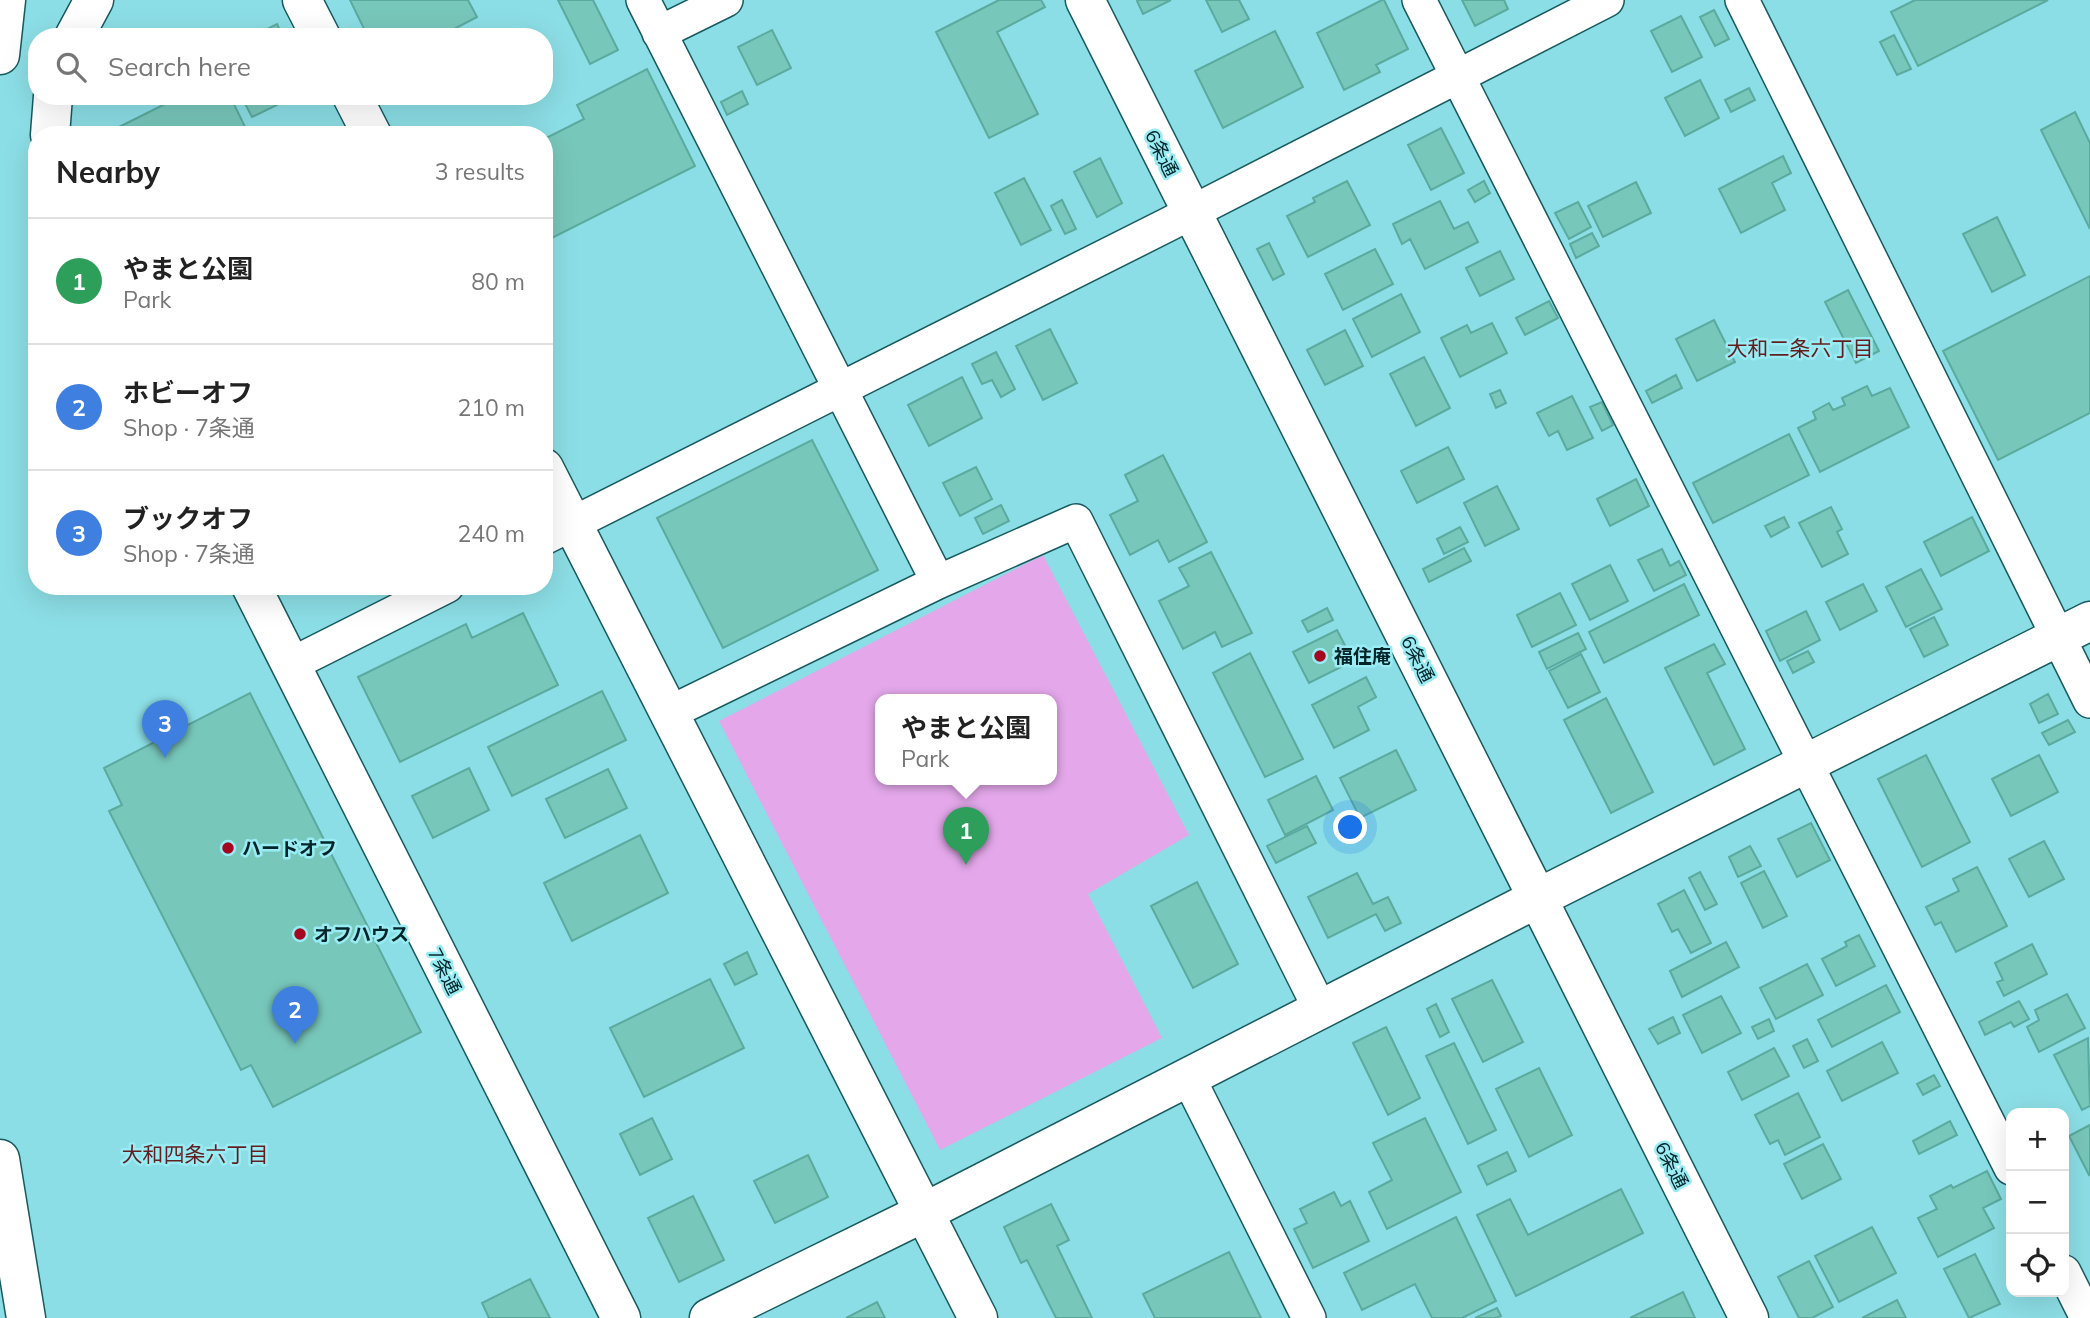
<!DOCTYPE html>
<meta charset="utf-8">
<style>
:root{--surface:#fff;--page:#f2f2f2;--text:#222;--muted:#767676;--line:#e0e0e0;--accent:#db2777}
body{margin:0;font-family:Mulish,"Noto Sans JP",sans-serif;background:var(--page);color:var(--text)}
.controls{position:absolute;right:21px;bottom:21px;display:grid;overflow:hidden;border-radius:14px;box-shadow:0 7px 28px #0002}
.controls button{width:63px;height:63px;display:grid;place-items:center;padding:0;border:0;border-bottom:2px solid var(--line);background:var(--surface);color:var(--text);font:35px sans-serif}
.you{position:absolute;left:1351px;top:828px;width:24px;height:24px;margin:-18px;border:5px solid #fff;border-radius:50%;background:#1a73e8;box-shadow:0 0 0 10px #1a73e833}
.badge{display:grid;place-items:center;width:46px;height:46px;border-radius:50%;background:var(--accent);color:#fff;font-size:23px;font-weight:700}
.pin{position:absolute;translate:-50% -58px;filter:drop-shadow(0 2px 4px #0008)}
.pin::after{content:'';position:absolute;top:37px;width:24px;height:21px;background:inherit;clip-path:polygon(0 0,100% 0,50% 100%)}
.popup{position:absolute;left:875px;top:694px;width:182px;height:91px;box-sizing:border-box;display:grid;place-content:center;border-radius:14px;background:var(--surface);filter:drop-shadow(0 2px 5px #0005);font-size:23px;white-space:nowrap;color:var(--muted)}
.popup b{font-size:26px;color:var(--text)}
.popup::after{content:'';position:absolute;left:50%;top:100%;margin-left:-14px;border:14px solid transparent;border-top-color:var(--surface)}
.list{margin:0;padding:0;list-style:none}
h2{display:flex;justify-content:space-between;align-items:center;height:91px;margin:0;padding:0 28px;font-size:30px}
h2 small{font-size:23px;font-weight:400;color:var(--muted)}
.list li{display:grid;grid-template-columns:46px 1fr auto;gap:21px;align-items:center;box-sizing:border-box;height:126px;padding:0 28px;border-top:2px solid var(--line)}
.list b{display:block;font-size:26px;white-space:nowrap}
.list p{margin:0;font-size:23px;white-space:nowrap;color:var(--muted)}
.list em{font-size:23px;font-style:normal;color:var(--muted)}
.icon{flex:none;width:38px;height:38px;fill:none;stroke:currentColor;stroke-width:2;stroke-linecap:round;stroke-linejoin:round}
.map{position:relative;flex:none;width:2090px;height:1318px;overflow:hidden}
.search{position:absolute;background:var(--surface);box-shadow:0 7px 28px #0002;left:28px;top:28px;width:525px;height:77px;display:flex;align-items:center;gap:18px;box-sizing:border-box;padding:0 24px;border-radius:28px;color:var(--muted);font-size:26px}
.panel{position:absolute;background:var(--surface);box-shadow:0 7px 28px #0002;left:28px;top:126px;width:525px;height:469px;border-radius:28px}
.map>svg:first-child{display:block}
.green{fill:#e3a7ea;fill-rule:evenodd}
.building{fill:#78c7bb;stroke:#5aaa9e;stroke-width:2}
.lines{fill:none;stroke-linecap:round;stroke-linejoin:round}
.street-casing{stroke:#175a5f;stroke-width:36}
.secondary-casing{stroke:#175a5f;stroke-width:41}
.highway-casing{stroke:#175a5f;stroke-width:41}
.street{stroke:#fff;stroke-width:33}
.secondary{stroke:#fff;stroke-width:38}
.highway{stroke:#fff;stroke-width:38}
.poi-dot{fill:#a40821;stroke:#99ecf3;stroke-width:2.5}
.labels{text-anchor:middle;stroke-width:5;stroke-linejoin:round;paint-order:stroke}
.street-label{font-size:19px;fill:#002428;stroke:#99ecf3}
.poi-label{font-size:19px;font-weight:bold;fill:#002428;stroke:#99ecf3;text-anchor:start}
.neighbourhood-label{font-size:21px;fill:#621d1f;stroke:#99ecf3}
</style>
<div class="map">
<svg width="2090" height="1318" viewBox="0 0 2090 1318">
<rect width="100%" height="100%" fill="#8cdee6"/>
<path class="green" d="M1043,555L1189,835L1088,894L1162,1038L940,1150L719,721ZM880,699H1052V779H880Z"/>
<path class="building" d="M350,0H468L477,17L439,37H368Z
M558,0H593L618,50L590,64Z
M999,0H1041L1045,7L997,32L1038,114L989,138L936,32Z
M1139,0H1171L1143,14L1137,1Z
M1206,0H1239L1249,19L1222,32Z
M1382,0H1384L1408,49L1376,65L1380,72L1344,90L1317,33Z
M1462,0H1504L1508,9L1475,26Z
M1915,0H2048L1918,66L1891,12Z
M1714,10L1729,39L1715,46L1700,17Z
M1681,16L1702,57L1672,72L1651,31Z
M277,24L283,37H251Z
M772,30L791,68L757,85L738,47Z
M1275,31L1303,87L1223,128L1195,71Z
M1894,35L1911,69L1897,75L1880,42Z
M647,69L695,166L544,242V139L584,119L577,105Z
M1700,80L1719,118L1685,136L1665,98Z
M1749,88L1755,100L1731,112L1725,100Z
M742,91L748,104L727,115L721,102Z
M181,96H230L249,135H103Z
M241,96H295L252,117Z
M2075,112L2090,143V229L2041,130Z
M1441,128L1464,173L1431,190L1408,145Z
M1783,156L1791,173L1772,183L1785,210L1741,233L1719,189Z
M1100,158L1122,203L1097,217L1074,172Z
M1024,178L1051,230L1021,245L995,193Z
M1347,181L1370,225L1308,257L1287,216L1315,202L1313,198Z
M1484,181L1490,193L1475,202L1468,190Z
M1636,182L1651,213L1603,237L1588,206Z
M1062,200L1076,229L1065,234L1051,206Z
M1440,201L1454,229L1468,222L1478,242L1425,269L1410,239L1402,244L1393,224Z
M1578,202L1591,227L1569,239L1555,213Z
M1997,217L2025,275L1992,292L1963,234Z
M1592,233L1599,246L1576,258L1570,244Z
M1269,243L1284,274L1273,280L1257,249Z
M1375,249L1393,284L1343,310L1325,274Z
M1500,251L1514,279L1480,296L1466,268Z
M2090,276V413L1998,460L1943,351Z
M1848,290L1879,351L1856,363L1825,302Z
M1401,294L1420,332L1372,357L1353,319Z
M1549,301L1558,318L1525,335L1516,318Z
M1714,320L1735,362L1697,381L1676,339Z
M1492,323L1507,353L1460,377L1441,338L1467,325L1471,333Z
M1050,329L1077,383L1043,400L1016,346Z
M1345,330L1363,366L1325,385L1307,350Z
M996,352L1015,389L1001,397L992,380L982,384L972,364Z
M1424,357L1450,408L1416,426L1390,374Z
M1676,375L1682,388L1652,403L1646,391Z
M962,377L982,418L929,446L908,405Z
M1867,386L1872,396L1890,388L1909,427L1820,472L1798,428L1816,419L1813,412L1829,403L1833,410L1845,405L1842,398Z
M1500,390L1506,403L1496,408L1490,394Z
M1572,396L1593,438L1567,450L1558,431L1549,436L1537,413Z
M1602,402L1613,425L1602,431L1590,407Z
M1789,434L1809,475L1713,523L1693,483Z
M812,440L878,570L723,648L657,518Z
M1448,447L1464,479L1417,503L1401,471Z
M1163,455L1207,542L1169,562L1158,540L1130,555L1110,515L1138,501L1125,475Z
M976,467L992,499L960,516L943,483Z
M1636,479L1649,506L1610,526L1597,499Z
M1497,486L1519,529L1485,546L1464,503Z
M1001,505L1009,521L983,534L975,518Z
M1831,507L1842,529L1837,532L1848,554L1822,567L1799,523Z
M1784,517L1789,527L1771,537L1765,526Z
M1972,517L1989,551L1941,576L1924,542Z
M1460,527L1468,542L1444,554L1437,539Z
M1464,548L1471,561L1429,582L1423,569Z
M1662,549L1670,566L1679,561L1686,575L1654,591L1638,560Z
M1211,552L1252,633L1222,647L1215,632L1183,649L1159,601L1189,586L1179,568Z
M1610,565L1628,601L1590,620L1572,584Z
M1921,569L1942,609L1906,627L1886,587Z
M1684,584L1699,615L1604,663L1589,632Z
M1863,584L1877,611L1840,630L1826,602Z
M1560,593L1576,625L1532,647L1517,615Z
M1327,608L1333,620L1308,632L1302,621Z
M1806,611L1820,640L1780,661L1766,631Z
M523,613L558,685L400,762L358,677L466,624L472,638Z
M1934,617L1948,645L1924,657L1910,629Z
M1337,630L1353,661L1309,683L1293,652Z
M1578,633L1586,649L1547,669L1539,652Z
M1714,644L1725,664L1707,673L1745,749L1714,765L1665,668Z
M1808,651L1814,662L1793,673L1787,661Z
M1250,653L1303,759L1265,777L1213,673Z
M1581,654L1600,692L1568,708L1549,671Z
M1366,677L1376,697L1358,707L1369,730L1334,748L1312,705Z
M602,691L626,740L512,796L488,747Z
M250,693L421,1032L273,1107L251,1065L241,1070L109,811L122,805L104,768Z
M2048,694L2058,714L2039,723L2030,704Z
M1606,698L1653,792L1611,813L1564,720Z
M2068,720L2075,732L2049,745L2042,733Z
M1396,750L1416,790L1360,818L1340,778Z
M1926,755L1970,842L1922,867L1878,779Z
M2039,755L2058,792L2011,816L1992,779Z
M469,768L489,810L433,838L412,796Z
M608,769L627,808L565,838L546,799Z
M1316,776L1333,810L1285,835L1268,800Z
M1811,823L1830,860L1797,877L1778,839Z
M1307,826L1316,843L1276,863L1267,846Z
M640,835L668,893L572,941L544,883Z
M2044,841L2064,879L2029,897L2009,859Z
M1750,846L1761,866L1738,877L1729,857Z
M1977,867L2007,926L1956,952L1941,922L1935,925L1926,907L1959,891L1953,879Z
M1764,871L1787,916L1763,928L1741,883Z
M1700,872L1717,904L1705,910L1689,878Z
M1357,873L1373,904L1388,897L1401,923L1385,931L1376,914L1328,938L1308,897Z
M1197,882L1238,964L1193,988L1151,906Z
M1684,890L1711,943L1691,953L1678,929L1672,932L1658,904Z
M1859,935L1875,966L1836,986L1822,959L1847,946L1845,942Z
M1726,942L1739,967L1682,997L1670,971Z
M2032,944L2047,974L2004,996L1997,982L2003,980L1995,963Z
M747,952L757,974L735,985L724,964Z
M1807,964L1823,995L1776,1019L1760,988Z
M710,979L744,1048L644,1097L610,1028Z
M1492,980L1523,1042L1483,1062L1452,999Z
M1886,985L1900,1012L1832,1047L1818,1020Z
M2067,994L2085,1028L2039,1052L2027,1027L2039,1020L2035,1010Z
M1721,996L1741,1033L1702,1053L1683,1015Z
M2019,1001L2029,1019L2014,1027L2011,1022L1985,1035L1979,1022Z
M1436,1004L1449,1032L1440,1037L1427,1009Z
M1673,1017L1680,1033L1658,1044L1649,1029Z
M1769,1019L1774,1031L1758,1039L1752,1027Z
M1386,1027L1420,1098L1388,1115L1353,1043Z
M2088,1038L2090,1106L2082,1110L2054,1055Z
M1807,1039L1818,1061L1804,1068L1793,1046Z
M1882,1042L1898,1073L1842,1101L1827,1071Z
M1454,1043L1496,1130L1468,1144L1426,1056Z
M1774,1048L1789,1076L1742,1100L1728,1072Z
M1539,1068L1572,1135L1529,1157L1496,1089Z
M1934,1075L1940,1086L1923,1095L1917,1084Z
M1798,1093L1820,1137L1785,1155L1778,1140L1770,1144L1755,1115Z
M652,1118L672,1159L640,1175L620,1134Z
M1425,1118L1461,1192L1387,1229L1369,1192L1392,1180L1373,1143Z
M1950,1121L1957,1135L1919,1154L1913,1141Z
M2090,1125V1174L2089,1175L2069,1136Z
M1823,1144L1841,1179L1802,1199L1784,1164Z
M1507,1152L1516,1171L1487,1185L1478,1166Z
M808,1155L828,1197L775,1223L754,1181Z
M1987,1171L2001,1199L1983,1208L1994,1228L1938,1257L1918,1218L1937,1209L1930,1196L1951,1185L1953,1188Z
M1621,1189L1643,1233L1516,1296L1477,1215L1510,1199L1528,1235Z
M1334,1192L1341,1206L1350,1201L1369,1241L1313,1268L1294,1229L1307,1223L1300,1209Z
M693,1196L724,1260L679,1282L648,1218Z
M1051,1204L1069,1240L1057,1246L1092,1318H1056L1027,1260L1021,1263L1004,1227Z
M1456,1217L1496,1301L1462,1318H1432L1415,1284L1362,1310L1344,1273Z
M1872,1227L1896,1273L1839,1302L1815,1256Z
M1229,1252L1261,1318H1155L1143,1294Z
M1975,1254L2000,1304L1969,1318L1944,1269Z
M1809,1261L1833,1307L1812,1318H1799L1778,1277Z
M530,1279L550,1318H489L482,1303Z
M1683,1292L1695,1318H1630Z
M1897,1300L1906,1318H1862Z
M877,1302L885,1318H846Z
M1497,1308L1501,1316L1496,1318H1475Z"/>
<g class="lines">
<defs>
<path id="street" d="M643,0L938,582
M1419,0L2011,1168
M1742,0L2090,701
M659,33L726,0
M544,538L1167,225L1607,0
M290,665L447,586
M671,712L938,582L1076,521L1320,1009
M1188,1077L1309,1318
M2064,1272L2087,1318"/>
<path id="secondary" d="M302,0L321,37
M1085,0L1749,1318
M74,37L94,0
M352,96L372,135
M50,135L53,96
M544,468L978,1318
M251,586L621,1318
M709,1318L925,1212L1538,898L2090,621"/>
<path id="highway" d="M0,55L6,0
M0,1159L26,1318"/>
</defs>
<use href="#street" class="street-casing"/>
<use href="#secondary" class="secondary-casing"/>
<use href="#highway" class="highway-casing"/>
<use href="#street" class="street"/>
<use href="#secondary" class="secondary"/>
<use href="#highway" class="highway"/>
</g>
<g class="poi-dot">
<circle cx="1320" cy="656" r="7"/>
<circle cx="228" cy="848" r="7"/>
<circle cx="300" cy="934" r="7"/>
</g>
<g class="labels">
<g class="street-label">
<text transform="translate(1162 153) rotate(63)" y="7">6条通</text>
<text transform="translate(1418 659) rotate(63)" y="7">6条通</text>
<text transform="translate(445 971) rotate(63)" y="7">7条通</text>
<text transform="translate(1672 1165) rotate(63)" y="7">6条通</text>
</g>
<g class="poi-label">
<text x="1334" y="663">福住庵</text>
<text x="242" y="855">ハードオフ</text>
<text x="314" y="941">オフハウス</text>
</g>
<g class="neighbourhood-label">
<text x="1800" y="356">大和二条六丁目</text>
<text x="195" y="1162">大和四条六丁目</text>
</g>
</g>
</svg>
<div class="controls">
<button>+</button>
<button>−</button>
<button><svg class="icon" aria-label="locate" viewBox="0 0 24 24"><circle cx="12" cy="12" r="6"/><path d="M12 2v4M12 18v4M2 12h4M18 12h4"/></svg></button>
</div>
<div class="you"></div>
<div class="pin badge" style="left:966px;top:865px;background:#2e9e5b">1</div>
<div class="popup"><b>やまと公園</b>Park</div>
<div class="pin badge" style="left:295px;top:1044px;background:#3f7fe0">2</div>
<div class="pin badge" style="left:165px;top:758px;background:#3f7fe0">3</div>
<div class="search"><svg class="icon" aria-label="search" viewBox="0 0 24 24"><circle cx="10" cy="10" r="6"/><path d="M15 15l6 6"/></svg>Search here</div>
<section class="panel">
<h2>Nearby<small>3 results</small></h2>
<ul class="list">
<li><span class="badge" style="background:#2e9e5b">1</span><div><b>やまと公園</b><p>Park</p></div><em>80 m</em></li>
<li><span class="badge" style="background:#3f7fe0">2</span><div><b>ホビーオフ</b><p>Shop · 7条通</p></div><em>210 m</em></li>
<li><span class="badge" style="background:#3f7fe0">3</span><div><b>ブックオフ</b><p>Shop · 7条通</p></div><em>240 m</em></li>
</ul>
</section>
</div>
